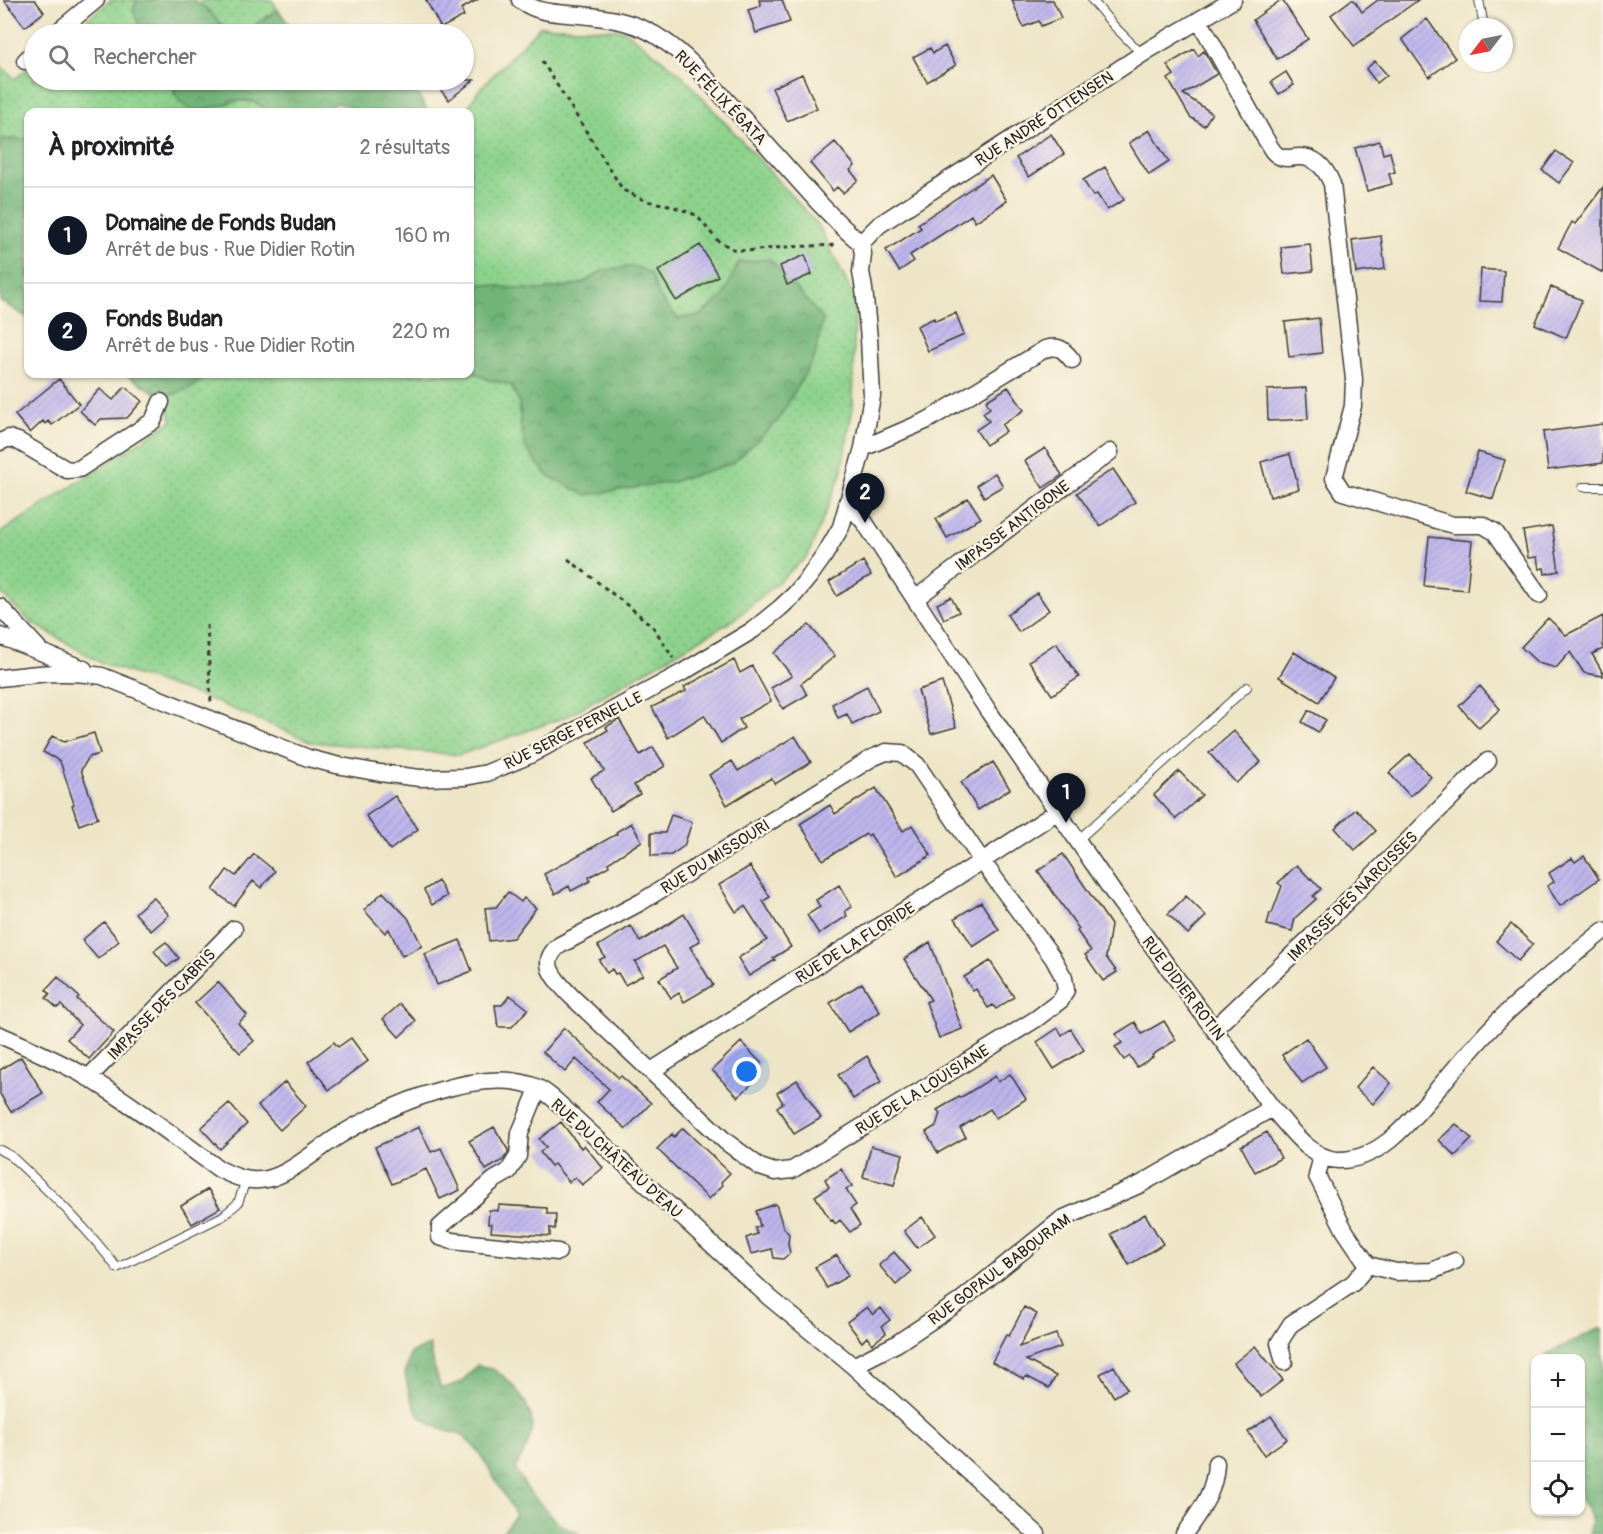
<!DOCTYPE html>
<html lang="fr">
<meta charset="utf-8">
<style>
:root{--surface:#fff;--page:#f2f2f2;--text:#202124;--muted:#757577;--line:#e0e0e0;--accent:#111827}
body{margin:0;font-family:Pangolin,sans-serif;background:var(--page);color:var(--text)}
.controls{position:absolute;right:18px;bottom:18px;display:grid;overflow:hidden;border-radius:12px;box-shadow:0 2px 4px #0004}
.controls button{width:54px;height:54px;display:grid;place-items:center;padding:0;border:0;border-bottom:2px solid var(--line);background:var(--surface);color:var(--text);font:30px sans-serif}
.compass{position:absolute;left:1459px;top:18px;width:54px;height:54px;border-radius:50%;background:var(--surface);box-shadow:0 2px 4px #0004;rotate:238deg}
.you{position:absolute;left:747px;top:1072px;width:21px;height:21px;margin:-15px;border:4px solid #fff;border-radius:50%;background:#1a73e8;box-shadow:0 0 0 9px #1a73e833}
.badge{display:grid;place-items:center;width:39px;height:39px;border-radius:50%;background:var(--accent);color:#fff;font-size:20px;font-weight:700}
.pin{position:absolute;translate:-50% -50px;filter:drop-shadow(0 2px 3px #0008)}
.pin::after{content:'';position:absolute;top:32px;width:21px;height:18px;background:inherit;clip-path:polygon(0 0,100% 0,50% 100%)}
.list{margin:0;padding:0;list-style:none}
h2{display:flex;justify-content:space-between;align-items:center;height:78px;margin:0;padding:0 24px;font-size:26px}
h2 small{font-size:20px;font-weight:400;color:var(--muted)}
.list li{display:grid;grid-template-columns:39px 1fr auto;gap:18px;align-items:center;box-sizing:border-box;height:96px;padding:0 24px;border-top:2px solid var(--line)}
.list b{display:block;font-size:22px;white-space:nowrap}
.list p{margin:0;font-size:20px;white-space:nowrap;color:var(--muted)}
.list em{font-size:20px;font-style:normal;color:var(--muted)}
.icon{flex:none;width:33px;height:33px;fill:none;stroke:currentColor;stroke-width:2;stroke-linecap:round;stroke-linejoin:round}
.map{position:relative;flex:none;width:1603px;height:1534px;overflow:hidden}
.search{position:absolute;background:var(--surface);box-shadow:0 2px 4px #0004;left:24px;top:24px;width:450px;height:66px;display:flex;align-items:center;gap:15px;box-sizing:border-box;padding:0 21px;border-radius:33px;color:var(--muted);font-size:22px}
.panel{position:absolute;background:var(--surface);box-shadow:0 2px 4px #0004;left:24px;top:108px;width:450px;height:270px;border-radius:12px}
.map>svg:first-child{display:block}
.grass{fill:url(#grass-dots);stroke:#547754;stroke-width:1.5}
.forest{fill:url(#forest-crowns);stroke:#46684a;stroke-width:1.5}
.building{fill:url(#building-hatch)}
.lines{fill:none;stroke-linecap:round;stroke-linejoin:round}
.lane-casing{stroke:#3c3a36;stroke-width:10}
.street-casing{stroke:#3c3a36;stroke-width:19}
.path{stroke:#3c3a36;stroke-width:3;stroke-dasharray:4.5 4.5;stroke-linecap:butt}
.lane{stroke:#fff;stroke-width:8}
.street{stroke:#fff;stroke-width:16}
.labels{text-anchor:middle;stroke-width:5;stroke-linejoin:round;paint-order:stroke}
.street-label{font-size:16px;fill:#1c1c1c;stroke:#fcf5e5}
</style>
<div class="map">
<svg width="1603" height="1534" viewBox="0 0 1603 1534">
<defs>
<pattern id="grass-dots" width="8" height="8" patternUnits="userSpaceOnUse" patternTransform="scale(1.5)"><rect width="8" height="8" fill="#8cd28c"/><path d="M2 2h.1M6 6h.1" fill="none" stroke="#78b478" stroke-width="1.8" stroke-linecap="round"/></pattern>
<pattern id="forest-crowns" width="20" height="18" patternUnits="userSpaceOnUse" patternTransform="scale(1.5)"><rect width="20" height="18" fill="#71b478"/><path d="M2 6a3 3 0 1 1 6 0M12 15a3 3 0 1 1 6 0" fill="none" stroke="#5c9262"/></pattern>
<pattern id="building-hatch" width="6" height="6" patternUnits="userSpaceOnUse" patternTransform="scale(1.5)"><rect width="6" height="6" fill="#beb5ed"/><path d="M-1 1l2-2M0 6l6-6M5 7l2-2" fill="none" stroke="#a39bcb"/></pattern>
</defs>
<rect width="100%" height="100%" fill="#fcf5e5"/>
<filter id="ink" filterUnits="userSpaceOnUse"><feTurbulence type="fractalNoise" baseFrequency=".0167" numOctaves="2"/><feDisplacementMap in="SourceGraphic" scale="12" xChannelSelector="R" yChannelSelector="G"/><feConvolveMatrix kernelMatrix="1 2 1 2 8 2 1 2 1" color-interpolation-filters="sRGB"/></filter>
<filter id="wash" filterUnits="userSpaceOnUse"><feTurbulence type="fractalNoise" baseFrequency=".008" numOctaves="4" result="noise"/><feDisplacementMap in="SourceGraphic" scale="24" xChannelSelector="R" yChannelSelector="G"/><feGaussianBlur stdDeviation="1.35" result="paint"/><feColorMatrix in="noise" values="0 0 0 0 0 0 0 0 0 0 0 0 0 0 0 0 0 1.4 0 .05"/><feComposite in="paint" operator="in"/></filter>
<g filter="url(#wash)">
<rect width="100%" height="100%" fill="#eee5c7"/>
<path class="grass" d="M111,0H137L133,11L145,30L152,34H69Z
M203,0H272L278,10L240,34H230L207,9L198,4Z
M540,26L624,30L682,75L819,226L855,299L853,407L841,474L808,556L734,620L566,717L459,755L312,742L209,699L101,663L29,621L0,592V533L172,421L164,398L192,387L209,374H470V371L487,379L511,385L519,402L521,427L672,482L739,262L723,297L701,315L678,319L660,298L650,273L604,270L582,284L543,290L518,289L483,284L470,288V112H465L479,90Z
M34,63V80H178L174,93L208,111C230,100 250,94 270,112H113L107,108L84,109L72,112H28V139L2,140L0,139V65L15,79Z"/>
<path class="forest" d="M137,0H194L207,9L230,34H200C194,33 191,34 185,34C179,35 172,34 165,34C145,34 140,29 133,11Z
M278,10L296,34H240Z
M178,80H328L332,84L346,80H410L428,112H358L354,109L337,103L322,112H270C232,76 200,140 174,93Z
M0,139H28V318L0,301Z
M770,259L823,319L815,356L777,422L733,463L672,482L586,495L548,476L526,449L521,427L519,402L511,385L487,379L470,371V288L483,284L518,289L543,290L581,284L604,270L634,266L650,273L660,298L678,319L701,315L723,297L739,262Z
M125,374H209L192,387L164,398Z
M1600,1328L1603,1329V1534H1589L1591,1517L1581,1499L1580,1358H1546L1547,1354Z
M430,1345L434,1366L441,1389L462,1382L477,1365C484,1367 493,1368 498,1372C513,1383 533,1407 532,1426C531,1442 522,1456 515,1469L528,1490L559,1524L580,1534H501L516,1515L479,1452L462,1435L440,1429L419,1416L410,1396L405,1374L410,1353Z"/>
<g id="blocks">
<path class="building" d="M4,0H35L44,12L25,27Z
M426,0H477L461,9L464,16L441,28Z
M759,0H782L790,22L756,33L748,10L761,6Z
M1012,0H1053L1061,18L1041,26L1039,21L1023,27Z
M1281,0H1282L1308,39L1277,59L1253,20Z
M1351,0H1354L1362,12L1378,0H1418L1354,46L1331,15Z
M1427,19L1455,58L1429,77L1402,39Z
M945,46L956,65L927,82L913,57L930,48L933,53Z
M1194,49L1198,56L1204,51L1217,74L1183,94L1212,113L1204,126L1190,117L1168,79L1174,75L1167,65Z
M1375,61L1387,75L1377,83L1366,69Z
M1286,72L1294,85L1279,94L1271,82Z
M802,74L817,108L787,121L772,88Z
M432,80H474L449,100Z
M1149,130L1169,162L1149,175L1129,143Z
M1051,134L1064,154L1029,177L1016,158Z
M1380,141L1383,154L1390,152L1395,172L1389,174L1392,184L1367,191L1355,148Z
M835,142L855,166L850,170L858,180L843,193L837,187L833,191L810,163Z
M1556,151L1574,163L1559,183L1542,170Z
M1105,167L1124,200L1107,210L1097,194L1093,196L1083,180Z
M991,175L1007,201L975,222L971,215L910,255L914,261L899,271L886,250L921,228L918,224Z
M1603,187V273L1558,248L1572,222L1575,224Z
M1381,236L1385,269L1356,273L1352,240Z
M1310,244L1313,271L1284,274L1281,247Z
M700,245L718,276L676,301L658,271Z
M805,255L812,274L787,285L780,266Z
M1481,269L1504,271L1502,302L1479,301Z
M1551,287L1582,300L1566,338L1535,324Z
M956,313L964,335L928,351L917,326L934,318L935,321Z
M1319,318L1322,353L1289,357L1285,322Z
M59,379L79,404L52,425L48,421L45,424L43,421L30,433L15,415Z
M125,387L142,401L127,418L101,419L95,425L80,411L100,389L113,400Z
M1008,387L1024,410L1002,425L1006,431L986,445L976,430L989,421L983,413L990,408L986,401Z
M1306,388L1308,419L1268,421L1267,390Z
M1603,424V463L1548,470L1543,432Z
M1045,448L1062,475L1043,488L1025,461Z
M1478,452L1505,460L1493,499L1466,491Z
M1290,454L1299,489L1270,497L1261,462Z
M1113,469L1135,502L1100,526L1077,493Z
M995,473L1003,486L984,497L977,485Z
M968,498L981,518L947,538L936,519Z
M1552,526L1559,571L1545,574L1544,568L1539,569L1537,557L1528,558L1523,531Z
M1429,537L1472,541L1467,590L1424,586Z
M863,561L871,575L837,596L829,582Z
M1037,593L1049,610L1019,632L1007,615Z
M951,597L959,612L944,619L937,604Z
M1603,616V649L1592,654L1603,673V676L1584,673L1570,652L1556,668L1538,663L1521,647L1548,618L1566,635Z
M809,625L835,656L801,684L807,695L783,709L771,688L792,676L774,653Z
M1056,643L1079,677L1052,695L1029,661Z
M1294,652L1334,678L1319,702L1279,677Z
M734,660L740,673L752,666L771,701L739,719L744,728L721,743L704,715L668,738L652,707L686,691L684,687Z
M942,682L956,727L931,734L918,690Z
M867,686L879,711L852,724L847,714L838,718L832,704Z
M1480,686L1500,709L1479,728L1459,706Z
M1309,710L1326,720L1318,732L1302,722Z
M619,719L640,755L653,747L665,766L634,785L640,794L611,811L591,778L604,771L588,742L608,730L606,727Z
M1234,731L1261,762L1236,783L1209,753Z
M94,733L100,754L89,757L81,770L98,818L79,825L72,805L74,804L60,761L43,752L52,736L64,742Z
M795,736L811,762L775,784L771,778L727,805L709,775L732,761L738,771Z
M1410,754L1431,777L1410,796L1389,773Z
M993,762L1010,789L978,810L961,782Z
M1179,771L1202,795L1176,819L1154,795Z
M876,788L903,831L912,825L931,855L897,877L870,834L868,836L866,834L823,860L800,824L830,805L835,814Z
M395,796L418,829L390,850L366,816Z
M1356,809L1376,831L1355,850L1335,828Z
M671,815L692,822L684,846L671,855L651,856V833H665Z
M631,823L642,841L608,863L609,866L589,877L590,881L571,891L569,886L555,894L544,874L617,834L616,832Z
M254,854L275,871L261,888L253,881L234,906L213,890L227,870L236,876Z
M1063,854L1111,925L1106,957L1117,972L1103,981L1085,955L1091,951L1077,931L1079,929L1038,871Z
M1584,856L1599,879L1560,906L1547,886L1554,882L1549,873L1572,858L1575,862Z
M1297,865L1310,879L1311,878L1321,889L1313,896L1316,899L1295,918L1292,931L1267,925L1270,913H1272L1282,886L1278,883Z
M750,866L770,897L763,901L791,947L773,958L775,960L749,976L738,958L767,940L745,906L736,912L719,885Z
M438,881L447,896L432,905L424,890Z
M839,885L852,907L845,911L847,916L819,934L807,915L820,907L816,900Z
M383,892L408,918L422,946L402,956L389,929L385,933L364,910Z
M508,892L521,902L524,898L536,908L513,938L489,941L485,908L496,907Z
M1186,896L1206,916L1188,934L1168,914Z
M153,897L169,915L151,931L135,913Z
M981,902L999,930L973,947L955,918Z
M684,914L700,941L690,947L713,985L684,1002L679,993L671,998L659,979L677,968L663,946L635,962L643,975L625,985L618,973L615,974L612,969L607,973L599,960L605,957L598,946L631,926L640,942Z
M104,922L119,941L98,959L82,940Z
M1511,924L1533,944L1518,961L1496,941Z
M460,940L472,971L437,985L425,954Z
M166,942L179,958L167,967L154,951Z
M930,942L962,1029L939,1038L926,1002L931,1000L904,959Z
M990,961L1014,997L996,1009L993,1005L988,1008L976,989L973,991L964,977Z
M58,977L79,997L77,999L114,1032L89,1059L67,1039L80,1025L61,1005L57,1008L46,998L50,994L46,990Z
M218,982L247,1015L238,1023L254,1041L240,1053L195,1003Z
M862,983L880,1012L848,1032L830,1003Z
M510,995L528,1009L512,1027H498L495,1005H502Z
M400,1004L416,1021L399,1037L383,1019Z
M1164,1021L1176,1040L1152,1055L1153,1057L1137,1067L1130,1056L1124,1060L1115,1047L1122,1043L1116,1034L1135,1022L1142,1034Z
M564,1028L619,1078L621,1076L651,1103L626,1129L597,1102L609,1089L576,1059L565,1072L543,1052Z
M1058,1028L1062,1035L1071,1029L1084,1050L1054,1069L1037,1042Z
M351,1038L368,1061L329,1090L308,1062L334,1042L338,1047Z
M1306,1038L1326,1067L1302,1083L1282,1055Z
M741,1042L761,1063L751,1073L757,1079L738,1097L712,1070Z
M867,1056L882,1081L853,1099L838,1075Z
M21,1057L43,1093L11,1112L0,1094V1070Z
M1373,1067L1391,1083L1373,1104L1355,1088Z
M1010,1074L1026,1099L996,1118L990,1109L960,1128L966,1137L938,1153L926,1132L936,1126L940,1113L937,1110L959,1097L960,1098L995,1076L998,1082Z
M797,1080L821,1118L794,1134L777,1107L783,1103L777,1093Z
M285,1082L306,1106L280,1130L258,1106Z
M229,1103L247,1124L220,1149L201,1128Z
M561,1122L581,1148L584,1145L603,1168L582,1185L575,1177L569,1182L554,1164L551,1166L540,1152L546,1147L539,1139Z
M1456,1124L1472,1139L1455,1156L1439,1140Z
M419,1127L431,1152L441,1148L460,1190L440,1199L426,1169L392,1184L375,1147Z
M494,1127L508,1150V1153L503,1160L486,1170L469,1141Z
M683,1128L730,1173L721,1182L723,1185L709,1199L657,1149L672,1134L674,1137Z
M1267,1132L1281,1158L1255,1172L1241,1146Z
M871,1146L903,1154L894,1185L863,1177Z
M841,1169L852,1186L846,1190L856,1205L850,1209L860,1225L850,1232L840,1220L835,1224L833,1220L831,1221L815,1196L829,1187L825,1179Z
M208,1189L220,1208L192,1224L181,1206Z
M776,1204L783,1227L789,1234L788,1244L790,1253L783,1259L774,1258L772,1249L751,1254L746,1238L757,1234L755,1228L760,1226L756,1211Z
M499,1205L547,1208V1214H556L555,1229L550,1228V1236L491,1232L492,1224H488L489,1210L498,1211Z
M1145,1214L1163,1244L1129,1265L1111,1234Z
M922,1217L935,1235L917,1248L904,1231Z
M894,1252L911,1272L896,1285L879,1265Z
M837,1255L848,1276L827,1288L815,1267Z
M867,1307L873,1315L881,1308L890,1320L882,1326L886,1333L872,1344L867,1337L862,1342L847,1322Z
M1024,1307L1037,1314L1019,1347L1056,1334L1061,1347L1026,1360L1056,1376L1049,1388L1026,1376L1024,1379L992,1362L1006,1335L1009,1336Z
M1255,1346L1283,1380L1261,1397L1234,1363Z
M1114,1366L1127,1389L1114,1397L1100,1374Z
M1271,1416L1287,1439L1264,1455L1248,1432Z"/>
</g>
</g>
<g filter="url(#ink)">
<use href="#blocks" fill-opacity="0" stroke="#3c3a36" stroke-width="1.5"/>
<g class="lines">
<defs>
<path id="lane" d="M1092,0L1114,26L1142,54
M1479,0L1483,21L1480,27
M1583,487H1603
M1078,840L1247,687
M0,1150L11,1156C49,1192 86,1226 117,1268L223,1216L238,1203L246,1180"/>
<path id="street" d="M1199,20L1265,138C1269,144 1272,153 1279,156C1286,160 1291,157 1298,157C1316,156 1326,169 1332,184L1354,379L1353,406L1334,478L1343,492L1453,525H1483L1495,532L1539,595
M55,34L96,0
M25,61L34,52
M861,243L879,225L1150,49L1233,0
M0,442L9,438L18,441L67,470L79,469L153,421L161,402
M863,448L928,420L1045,349C1059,345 1063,349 1072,360
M847,502L865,523L989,712L1115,895L1272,1108C1289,1127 1310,1159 1338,1160C1381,1161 1411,1120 1436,1091C1456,1067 1477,1042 1499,1020C1532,988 1568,960 1603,931
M915,599L1110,452
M0,607L38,648
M0,636L84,669
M0,678C34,674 67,670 102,676L308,758L336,765L380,773L420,778L465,777L487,773L530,755L683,672L753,630L780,608L795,594L809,577L824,556L841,527L863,448L872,396L869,339L864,289L861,272L863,254L861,243C845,231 832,216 818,202C787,168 757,133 726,100C706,78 687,56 663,40C638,22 610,18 581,15C559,13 538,14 520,0
M886,752L902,753L917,765L982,861L1053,958L1064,978L1066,990L1061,1000L1036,1019L792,1170L775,1172L760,1167L725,1141L571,996C557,981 536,963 560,945L641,902L872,758Z
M1214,1029L1311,937L1488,761
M0,1035C29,1048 59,1061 87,1077C133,1104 176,1138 219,1169C235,1177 249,1183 267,1179C289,1175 318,1149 337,1137C384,1107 485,1062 540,1089C551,1095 559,1104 568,1112L770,1298L853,1366L1037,1534
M651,1071L982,861L1058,811
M88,1078L234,929
M538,1089L520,1133L518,1156L508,1172L494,1180L440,1227V1237L452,1241L558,1252
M1368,1265L1396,1272L1432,1271L1455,1261
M1284,1362L1279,1343L1291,1324L1353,1283L1368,1265L1345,1231L1317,1176L1322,1156
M853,1366L896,1344L959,1302L1062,1219L1141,1184L1272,1108
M1184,1534C1200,1511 1215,1493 1216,1463"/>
</defs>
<use href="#lane" class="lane-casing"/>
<use href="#street" class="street-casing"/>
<path class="path" d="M542,61L623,190L646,201L669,205L696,215L717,240L733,249L747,251L786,247L838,245
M568,559L632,609L654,628L673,658
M207,625L211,703"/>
<use href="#lane" class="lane"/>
<use href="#street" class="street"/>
</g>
</g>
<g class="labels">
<g class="street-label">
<text transform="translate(721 97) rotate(46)" y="6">RUE FÉLIX ÉGATA</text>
<text transform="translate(1044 118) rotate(-33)" y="6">RUE ANDRÉ OTTENSEN</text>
<text transform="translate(1012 525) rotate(-37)" y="6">IMPASSE ANTIGONE</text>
<text transform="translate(573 730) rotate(-27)" y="6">RUE SERGE PERNELLE</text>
<text transform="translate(715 856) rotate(-32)" y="6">RUE DU MISSOURI</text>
<text transform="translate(1352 896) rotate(-45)" y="6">IMPASSE DES NARCISSES</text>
<text transform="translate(855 942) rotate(-32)" y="6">RUE DE LA FLORIDE</text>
<text transform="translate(1184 988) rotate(53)" y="6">RUE DIDIER ROTIN</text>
<text transform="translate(161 1004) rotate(-46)" y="6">IMPASSE DES CABRIS</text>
<text transform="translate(922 1089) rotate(-32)" y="6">RUE DE LA LOUISIANE</text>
<text transform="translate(617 1158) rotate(42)" y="6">RUE DU CHÂTEAU D'EAU</text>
<text transform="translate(999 1269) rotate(-37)" y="6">RUE GOPAUL BABOURAM</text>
</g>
</g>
</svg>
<div class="controls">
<button>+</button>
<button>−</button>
<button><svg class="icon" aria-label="locate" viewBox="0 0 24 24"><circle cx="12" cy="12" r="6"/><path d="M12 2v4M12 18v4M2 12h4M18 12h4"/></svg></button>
</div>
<svg class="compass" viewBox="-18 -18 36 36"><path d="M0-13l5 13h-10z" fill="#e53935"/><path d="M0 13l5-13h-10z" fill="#757577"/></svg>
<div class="you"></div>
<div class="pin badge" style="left:1066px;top:823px">1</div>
<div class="pin badge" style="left:865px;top:523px">2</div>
<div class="search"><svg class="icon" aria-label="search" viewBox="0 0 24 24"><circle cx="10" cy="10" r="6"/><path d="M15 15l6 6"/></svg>Rechercher</div>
<section class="panel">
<h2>À proximité<small>2 résultats</small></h2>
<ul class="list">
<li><span class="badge">1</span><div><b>Domaine de Fonds Budan</b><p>Arrêt de bus · Rue Didier Rotin</p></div><em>160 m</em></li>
<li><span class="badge">2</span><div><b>Fonds Budan</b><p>Arrêt de bus · Rue Didier Rotin</p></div><em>220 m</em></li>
</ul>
</section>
</div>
